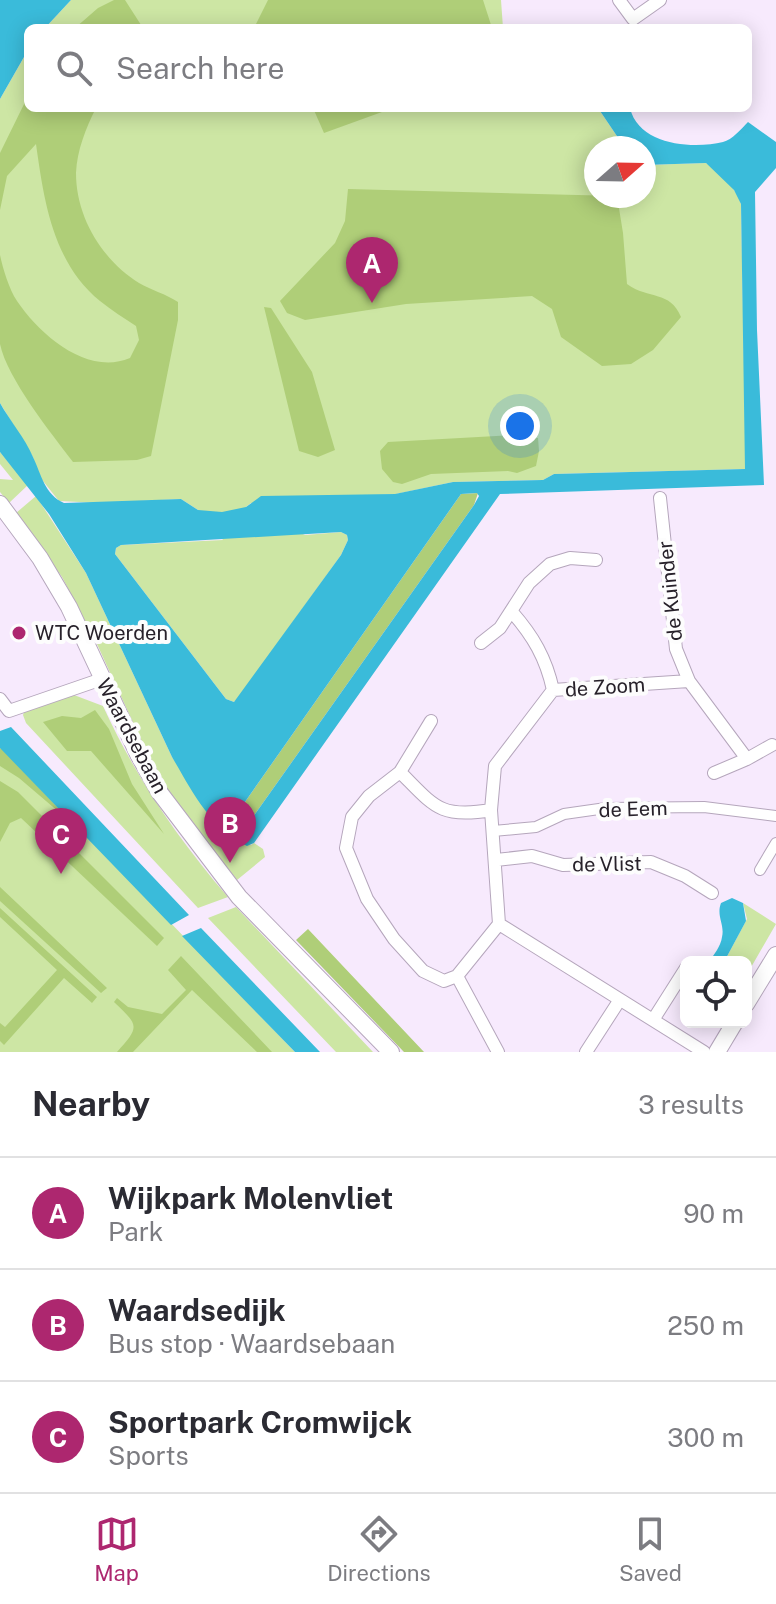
<!DOCTYPE html>
<meta charset="utf-8">
<style>
:root{--surface:#fff;--page:#f7f7f7;--text:#2b2b33;--muted:#7c7c81;--line:#e1e1e2;--accent:#ad276f}
body{margin:0;font-family:"Public Sans",sans-serif;background:var(--page);color:var(--text)}
.controls{position:absolute;right:24px;bottom:24px;display:grid;overflow:hidden;border-radius:12px;box-shadow:0 4px 20px #0003}
.controls button{width:72px;height:72px;display:grid;place-items:center;padding:0;border:0;border-bottom:2px solid var(--line);background:var(--surface);color:var(--text);font:40px sans-serif}
.compass{position:absolute;left:584px;top:136px;width:72px;height:72px;border-radius:50%;background:var(--surface);box-shadow:0 4px 20px #0003;rotate:70deg}
.you{position:absolute;left:520px;top:426px;width:28px;height:28px;margin:-20px;border:6px solid #fff;border-radius:50%;background:#1a73e8;box-shadow:0 0 0 12px #1a73e833}
.badge{display:grid;place-items:center;width:52px;height:52px;border-radius:50%;background:var(--accent);color:#fff;font-size:26px;font-weight:700}
.pin{position:absolute;translate:-50% -66px;filter:drop-shadow(0 2px 4px #0008)}
.pin::after{content:'';position:absolute;top:42px;width:28px;height:24px;background:inherit;clip-path:polygon(0 0,100% 0,50% 100%)}
.list{margin:0;padding:0;list-style:none}
h2{display:flex;justify-content:space-between;align-items:center;height:104px;margin:0;padding:0 32px;font-size:34px}
h2 small{font-size:26px;font-weight:400;color:var(--muted)}
.list li{display:grid;grid-template-columns:52px 1fr auto;gap:24px;align-items:center;box-sizing:border-box;height:112px;padding:0 32px;border-top:2px solid var(--line)}
.list b{display:block;font-size:30px;white-space:nowrap}
.list p{margin:0;font-size:26px;white-space:nowrap;color:var(--muted)}
.list em{font-size:26px;font-style:normal;color:var(--muted)}
.icon{flex:none;width:44px;height:44px;fill:none;stroke:currentColor;stroke-width:2;stroke-linecap:round;stroke-linejoin:round}
.map{position:relative;flex:none;width:776px;height:1052px;overflow:hidden}
.search{position:absolute;background:var(--surface);box-shadow:0 4px 20px #0003;left:24px;right:24px;top:24px;height:88px;display:flex;align-items:center;gap:20px;box-sizing:border-box;padding:0 28px;border-radius:12px;color:var(--muted);font-size:30px}
.sheet{height:440px;background:var(--surface)}
nav{display:flex;justify-content:space-around;align-items:center;box-sizing:border-box;height:112px;border-top:2px solid var(--line);background:var(--surface);font-size:22px;color:var(--muted)}
nav a{display:grid;justify-items:center;gap:4px}
nav .on{color:var(--accent)}
.map>svg:first-child{display:block}
.green{fill:#cde6a4}
.forest{fill:#afce78}
.water{fill:#3abbda;fill-rule:evenodd}
.lines{fill:none;stroke-linecap:round;stroke-linejoin:round}
.pedestrian-casing{stroke:#b5a6bc;stroke-width:12}
.minor-casing{stroke:#b5a6bc;stroke-width:14}
.tertiary-casing{stroke:#b5a6bc;stroke-width:18}
.pedestrian{stroke:#fff;stroke-width:10}
.minor{stroke:#fff;stroke-width:12}
.tertiary{stroke:#fff;stroke-width:16}
.poi-dot{fill:#ad276f;stroke:#fdfdfd;stroke-width:3}
.labels{text-anchor:middle;stroke-width:8;stroke-linejoin:round;paint-order:stroke}
.street-label{font-size:20px;fill:#27212a;stroke:#fdfdfd}
.poi-label{font-size:20px;fill:#27212a;stroke:#fdfdfd;text-anchor:start}
</style>
<div class="map">
<svg width="776" height="1052" viewBox="0 0 776 1052">
<rect width="100%" height="100%" fill="#f7eafd"/>
<path class="green" d="M71,0H501L503,28H45Z
M28,50V108H598L625,148H596V196H644V165L706,163C719,171 737,189 741,204L746,469L554,474L543,480L453,482L396,494L251,503L246,507L305,535L341,532L347,535L348,540L341,555L239,697L234,702L226,699L115,554L116,548L121,545L223,540L198,510L181,499L100,503L59,501L39,476L33,457L0,403V99Z
M0,452L28,485L9,503L0,492V479L13,480L0,464Z
M36,496L86,573L172,757L224,831L236,841L251,845L254,843L263,849L265,857L237,880L175,803L153,766L96,642L62,577L16,513Z
M74,695L103,706C135,776 177,838 228,897L198,908L26,723L23,715L24,712Z
M0,748L5,751L295,1052H0Z
M743,903L776,924L746,976V962H724L747,919Z
M236,907L373,1052H336L208,918Z"/>
<path class="forest" d="M114,0H125L143,28H75L98,8Z
M268,0H483L492,28H254Z
M28,96V108H96C86,128 77,150 76,173C76,217 102,260 139,283C151,290 166,294 178,302V320L151,456L137,460L73,462C51,433 7,378 0,344C0,322 0,279 0,255C3,269 9,289 17,301C40,335 87,376 130,358L139,340L136,326C124,318 111,310 100,301C53,263 44,201 36,144L7,176L0,210V153Z
M313,108H393L324,133Z
M348,189L617,196L623,233L627,284C649,300 670,290 681,317L653,350L631,364L602,366L561,337L552,309L532,296L406,304L305,320L287,313L280,301L335,243L345,221Z
M264,307L271,308L312,372L335,450L318,457L299,451Z
M515,435L538,438L539,451L536,466L517,473L508,471L431,474L402,484L393,482L382,469L380,451L388,442Z
M478,493L474,505L248,824L244,829L238,828L233,819L461,494Z
M95,710L109,729L132,784L164,834L91,751H67L43,722L62,716L81,718Z
M0,748L5,751L73,824L19,778L0,766Z
M0,781L18,792L164,938L157,946L21,818L10,823L0,842Z
M0,887L107,988L101,993L0,901Z
M0,908L97,997L92,1003L64,978L4,1045L0,1041V1023L5,1027L57,970L0,917Z
M308,929L424,1052H404L296,940Z
M181,956L272,1052H257L192,990L133,1052H117C141,1026 138,1025 114,1002L117,998L128,1007L162,1014L186,990L168,970Z"/>
<path class="water" d="M0,0H71L45,28H28V50L0,99Z
M598,108H630C639,146 694,149 723,142C732,140 742,128 748,122L776,142V168L755,192L757,330L764,485L500,494L254,843L247,846C210,828 192,791 172,757L86,573L49,514L0,452V403C10,421 25,438 33,457C41,474 45,495 64,503L181,499L198,510L222,512L246,507L261,496L395,494L453,482L543,480L554,474L745,469L741,204L734,190L706,163L644,165V148H625ZM477,493L479,496L474,505L248,824L243,829L238,828L233,819L461,494ZM341,532L347,535L348,540L341,555L234,702L226,699L115,554L116,548L121,545Z
M11,727L189,915L171,925L0,748V731Z
M732,898L743,903L746,921L724,962H709C714,954 721,946 722,937C725,925 716,916 721,903Z
M201,928L320,1052H295L182,936Z"/>
<g class="lines">
<defs>
<path id="pedestrian" d="M493,831L536,827L564,814L606,808L704,807L776,816
M760,870L776,843"/>
<path id="minor" d="M619,0L633,19L660,0
M660,498L676,649L689,681
M512,612C533,636 546,658 553,690
M481,643L500,628L529,583L550,564L570,558L596,560
M0,699L9,711L102,679
M431,721L400,772L369,796L352,817L346,848L367,899L394,939L423,971L444,981L457,976
M400,772C434,806 440,819 491,810
M714,773L747,759
M496,860L532,856L563,865L651,862L685,876L712,893
M499,924L704,1052
M457,976L499,924L491,810L495,766L553,690L689,681L747,759L772,745
M457,976L498,1052
M653,1020L686,968
M586,1052L619,1001"/>
<path id="tertiary" d="M0,504L40,558L69,607L138,754L160,793L239,897L391,1052
M746,1004L776,955
M717,1052L735,1022"/>
</defs>
<use href="#pedestrian" class="pedestrian-casing"/>
<use href="#minor" class="minor-casing"/>
<use href="#tertiary" class="tertiary-casing"/>
<use href="#pedestrian" class="pedestrian"/>
<use href="#minor" class="minor"/>
<use href="#tertiary" class="tertiary"/>
</g>
<circle class="poi-dot" cx="19" cy="633" r="8"/>
<g class="labels">
<g class="street-label">
<text transform="translate(670 591) rotate(-96)" y="7">de Kuinder</text>
<text transform="translate(605 687) rotate(-4)" y="7">de Zoom</text>
<text transform="translate(132 736) rotate(62)" y="7">Waardsebaan</text>
<text transform="translate(633 809) rotate(-2)" y="7">de Eem</text>
<text transform="translate(607 864) rotate(-1)" y="7">de Vlist</text>
</g>
<g class="poi-label">
<text x="35" y="640">WTC Woerden</text>
</g>
</g>
</svg>
<div class="controls">
<button><svg class="icon" aria-label="locate" viewBox="0 0 24 24"><circle cx="12" cy="12" r="6"/><path d="M12 2v4M12 18v4M2 12h4M18 12h4"/></svg></button>
</div>
<svg class="compass" viewBox="-18 -18 36 36"><path d="M0-13l5 13h-10z" fill="#e53935"/><path d="M0 13l5-13h-10z" fill="#7c7c81"/></svg>
<div class="you"></div>
<div class="pin badge" style="left:372px;top:303px">A</div>
<div class="pin badge" style="left:230px;top:863px">B</div>
<div class="pin badge" style="left:61px;top:874px">C</div>
<div class="search"><svg class="icon" aria-label="search" viewBox="0 0 24 24"><circle cx="10" cy="10" r="6"/><path d="M15 15l6 6"/></svg>Search here</div>
</div>
<section class="sheet">
<h2>Nearby<small>3 results</small></h2>
<ul class="list">
<li><span class="badge">A</span><div><b>Wijkpark Molenvliet</b><p>Park</p></div><em>90 m</em></li>
<li><span class="badge">B</span><div><b>Waardsedijk</b><p>Bus stop · Waardsebaan</p></div><em>250 m</em></li>
<li><span class="badge">C</span><div><b>Sportpark Cromwijck</b><p>Sports</p></div><em>300 m</em></li>
</ul>
</section>
<nav>
<a class="on"><svg class="icon" aria-label="map" viewBox="0 0 24 24"><path d="M3 6l6-2 6 2 6-2v14l-6 2-6-2-6 2zM9 4v14M15 6v14"/></svg>Map</a>
<a><svg class="icon" aria-label="directions" viewBox="0 0 24 24"><path d="M12 3l9 9-9 9-9-9zM9 14v-3h6M13 9l2 2-2 2"/></svg>Directions</a>
<a><svg class="icon" aria-label="saved" viewBox="0 0 24 24"><path d="M7 4h10v16l-5-4-5 4z"/></svg>Saved</a>
</nav>
